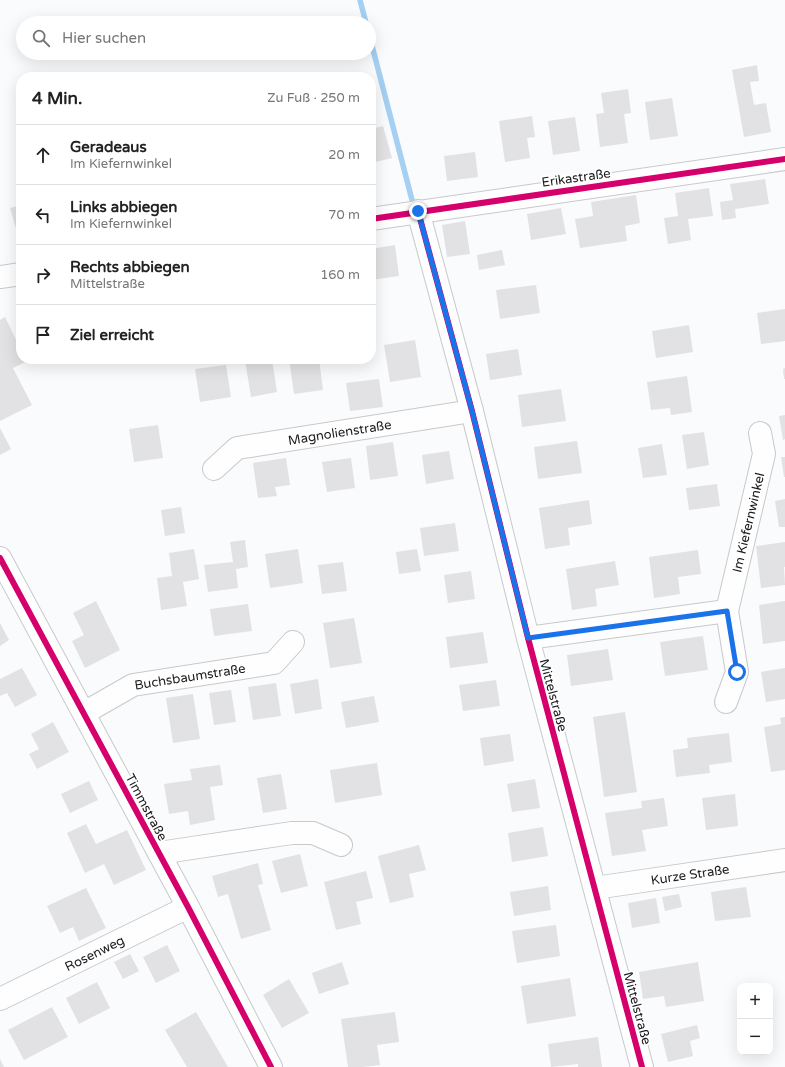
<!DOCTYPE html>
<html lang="de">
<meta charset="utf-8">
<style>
:root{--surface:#fff;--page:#f6f6f6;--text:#222;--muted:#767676;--line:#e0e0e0}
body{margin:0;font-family:"Varela Round",sans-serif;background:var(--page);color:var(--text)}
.controls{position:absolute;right:12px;bottom:12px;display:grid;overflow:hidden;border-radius:8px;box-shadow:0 4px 16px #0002}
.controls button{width:36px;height:36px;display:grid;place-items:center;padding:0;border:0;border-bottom:1px solid var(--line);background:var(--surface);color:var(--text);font:20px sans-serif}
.stop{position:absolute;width:12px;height:12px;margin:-9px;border:3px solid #1a73e8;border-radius:50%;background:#fff}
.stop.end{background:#1a73e8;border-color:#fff;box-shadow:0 1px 4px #0008}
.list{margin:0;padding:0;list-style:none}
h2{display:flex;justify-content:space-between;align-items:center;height:52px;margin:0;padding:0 16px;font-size:17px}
h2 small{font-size:13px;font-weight:400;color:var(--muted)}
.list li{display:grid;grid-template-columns:26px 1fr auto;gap:12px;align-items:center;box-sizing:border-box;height:60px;padding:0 16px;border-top:1px solid var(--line)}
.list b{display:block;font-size:15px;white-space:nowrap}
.list p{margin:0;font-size:13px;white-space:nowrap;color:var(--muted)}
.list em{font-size:13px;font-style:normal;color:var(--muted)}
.icon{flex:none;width:22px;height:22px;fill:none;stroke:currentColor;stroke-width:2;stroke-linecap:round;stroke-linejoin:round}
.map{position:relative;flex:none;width:785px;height:1067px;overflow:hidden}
.search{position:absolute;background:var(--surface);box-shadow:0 4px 16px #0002;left:16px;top:16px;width:360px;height:44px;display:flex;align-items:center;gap:10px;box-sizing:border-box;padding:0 14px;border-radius:22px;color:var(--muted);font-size:15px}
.panel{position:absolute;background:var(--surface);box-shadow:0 4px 16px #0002;left:16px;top:72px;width:360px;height:292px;border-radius:16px}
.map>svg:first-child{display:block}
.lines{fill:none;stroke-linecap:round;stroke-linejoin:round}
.stream{stroke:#a5d0f2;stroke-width:5.5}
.building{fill:#e2e2e4}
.minor-casing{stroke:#c8c9ca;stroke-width:24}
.minor{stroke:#fefeff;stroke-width:22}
.cycleway-casing{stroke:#fff;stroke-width:8}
.cycleway{stroke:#d6006c;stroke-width:6}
.route{stroke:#1a73e8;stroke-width:5}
.labels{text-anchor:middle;stroke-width:3.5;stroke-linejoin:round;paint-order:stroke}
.street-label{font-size:13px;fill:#1b1b1d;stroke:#fff}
</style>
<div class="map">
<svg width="785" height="1067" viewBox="0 0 785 1067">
<rect width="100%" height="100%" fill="#fafbfc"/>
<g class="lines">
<path class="stream" d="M360,0L366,23
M369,34L412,200"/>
</g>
<path class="building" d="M757,65L759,81L750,82L754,105L766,103L771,132L744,137L732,70Z
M628,89L631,113L624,114L628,143L600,147L596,114L604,113L601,93Z
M672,98L678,136L650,140L645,102Z
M532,116L535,137L527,138L530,158L505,162L499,121Z
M575,117L580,151L553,155L548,121Z
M383,126L392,158L371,163V129Z
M475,152L478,177L447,181L444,156Z
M765,179L769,204L735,209L736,218L722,220L720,202L733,200L730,184Z
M709,188L713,216L688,219L691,240L668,244L664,218L678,216L675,193Z
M636,195L640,223L625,226L627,241L580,248L575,219L593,216L591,202Z
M21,205V238L19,239L10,208Z
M561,208L566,234L531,240L527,214Z
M465,221L470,254L447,257L442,225Z
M395,245L399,276L371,280V249Z
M502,250L505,265L479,270L477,255Z
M536,285L540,313L500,319L496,290Z
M785,309V341L761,344L757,313Z
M5,317L21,350V359H26L27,361L13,368L32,405L0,421V320Z
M689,325L693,352L656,358L652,331Z
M415,340L421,377L390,382L384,345Z
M518,349L522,375L490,380L486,354Z
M251,359H272L277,392L251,397L245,360Z
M289,359H319L323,390L294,394Z
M226,365L231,397L200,402L195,369Z
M785,368V379H784L783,369Z
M687,376L692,412L671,415L670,408L651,410L647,382Z
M379,379L383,407L350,411L346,383Z
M561,389L566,421L522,427L518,395Z
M785,415V439L783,440L779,416Z
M158,425L163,458L134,462L129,429Z
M0,428L11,449L0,455Z
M704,432L709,465L687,469L682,435Z
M577,441L582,473L538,479L534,447Z
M393,442L398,476L370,480L366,446Z
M662,444L667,475L643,478L638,448Z
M449,451L454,479L426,484L422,455Z
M781,457H785V477H784Z
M286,458L290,485L275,487L277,496L258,498L253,463Z
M351,458L355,488L327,492L322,462Z
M717,484L720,506L689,510L686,488Z
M785,499V527H779L775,501Z
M589,500L592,524L568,528L570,545L545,549L539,508Z
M181,507L185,533L165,536L161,510Z
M455,523L459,551L424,556L420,528Z
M245,540L248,567L236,569L238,588L208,592L204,565L233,562L230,542Z
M785,542V567H784L785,585L761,588L756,546Z
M194,549L199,579L183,582L187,606L161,610L157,578L172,576L169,553Z
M298,549L303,583L270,588L265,554Z
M417,549L421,571L399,574L396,552Z
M698,550L701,574L678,577L680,594L654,598L649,557Z
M615,561L619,585L595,589L597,606L572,610L566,569Z
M343,562L347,591L322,594L318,565Z
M471,571L475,599L448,603L444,575Z
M96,601L120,650L85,668L72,641L84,635L73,613Z
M785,601V641L763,644L759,605Z
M248,604L252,631L214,636L210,609Z
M354,618L362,663L330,668L323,623Z
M0,623L9,640L0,646Z
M483,632L488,663L450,668L446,637Z
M703,636L708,670L665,676L660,642Z
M608,649L613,680L571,686L567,655Z
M22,668L37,695L15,707L7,693L0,696V679Z
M785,668V699L766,702L761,672Z
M318,679L322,709L295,714L290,684Z
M496,680L500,706L463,711L459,685Z
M276,683L281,716L253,720L248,687Z
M231,690L236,722L214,725L209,693Z
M193,694L200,739L173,743L166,698Z
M374,696L379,722L346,728L341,702Z
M625,712L637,792L604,797L593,717Z
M785,717V770L771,772L764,727L781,724L780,718Z
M53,722L69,752L37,769L29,754L39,749L31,734Z
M729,733L732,762L709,765L710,773L676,777L673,750L688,748L687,738Z
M510,734L514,761L484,766L480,738Z
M377,763L382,795L335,803L330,770Z
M220,765L223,785L210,787L215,820L190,825L188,811L169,814L164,784L192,780L190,769Z
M281,774L287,809L263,813L257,778Z
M535,779L540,808L512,812L507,784Z
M89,781L98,800L70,813L61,794Z
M735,794L738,826L706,830L702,798Z
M664,798L668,826L642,830L646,851L612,856L605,813L642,808L641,801Z
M86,824L96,844L127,830L146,870L114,885L104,864L85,873L67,833Z
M543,827L548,856L512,862L508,833Z
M419,845L426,870L409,874L414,897L390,903L378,856Z
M300,854L308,886L281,893L272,861Z
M258,863L263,884L258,885L271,930L241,939L228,894L218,897L212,876Z
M366,871L373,898L356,902L361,924L336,930L324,882Z
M548,886L551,910L514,916L510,892Z
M746,887L751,917L715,921L711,892Z
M86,888L106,928L79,941L73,927L60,933L47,906Z
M679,894L682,907L665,911L662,897Z
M656,898L660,923L632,928L628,903Z
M556,925L560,956L517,963L512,931Z
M167,945L180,971L156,983L143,957Z
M130,954L139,971L123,979L114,962Z
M342,962L349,984L319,994L312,973Z
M698,962L704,1001L666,1007L664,996L643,999L639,972Z
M570,978L576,1016L527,1024L521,986Z
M289,979L309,1013L282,1028L263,995Z
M97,982L110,1008L79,1024L66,998Z
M52,1007L68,1037L24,1060L8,1030Z
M196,1012L228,1067H187L165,1030Z
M395,1012L399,1042L377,1045L380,1065L363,1067H348L341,1019Z
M697,1025L700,1038L690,1041L693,1056L668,1062L661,1034Z
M598,1037L602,1067H578V1064L551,1067L548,1044Z
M0,1059L4,1067H0Z"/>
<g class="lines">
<defs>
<g id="minor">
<path d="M418,211L472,411L528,638L642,1067"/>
<path d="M371,219L785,159"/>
<path d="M0,277L21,274"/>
<path id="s1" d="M214,469L237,448L472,411"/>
<path d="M0,558L188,907L271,1067"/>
<path id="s2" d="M727,611L764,454L760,433"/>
<path d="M528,638L727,611L737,672L726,702"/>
<path id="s3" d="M84,713L133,685L274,663L293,642"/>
<path d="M159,853L292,833H313L341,845"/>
<path id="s4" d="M595,888L785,860"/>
<path id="s5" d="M0,999L188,907"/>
</g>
</defs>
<use href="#minor" class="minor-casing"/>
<use href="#minor" class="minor"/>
<defs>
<path id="cycleway" d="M418,211L472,411L528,638L642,1067
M371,219L785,159
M0,558L188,907L271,1067"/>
</defs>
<use href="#cycleway" class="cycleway-casing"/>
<use href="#cycleway" class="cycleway"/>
</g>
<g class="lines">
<path class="route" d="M418,211L472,411L528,638L727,611L737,672"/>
</g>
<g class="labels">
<g class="street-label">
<text transform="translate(576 177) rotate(-8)" y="5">Erikastraße</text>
<text dy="5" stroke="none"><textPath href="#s1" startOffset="135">Magnolienstraße</textPath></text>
<text dy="5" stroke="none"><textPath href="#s2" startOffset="91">Im Kiefernwinkel</textPath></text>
<text dy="5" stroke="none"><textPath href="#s3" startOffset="114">Buchsbaumstraße</textPath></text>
<text transform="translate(554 695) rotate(75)" y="5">Mittelstraße</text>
<text transform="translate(147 807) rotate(62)" y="5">Timmstraße</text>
<text dy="5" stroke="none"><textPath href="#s4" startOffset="96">Kurze Straße</textPath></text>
<text dy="5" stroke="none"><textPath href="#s5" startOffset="105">Rosenweg</textPath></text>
<text transform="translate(638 1008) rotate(75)" y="5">Mittelstraße</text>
</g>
</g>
</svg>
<div class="controls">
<button>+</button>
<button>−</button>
</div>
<div class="stop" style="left:737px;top:672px"></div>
<div class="stop end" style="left:418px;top:211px"></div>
<div class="search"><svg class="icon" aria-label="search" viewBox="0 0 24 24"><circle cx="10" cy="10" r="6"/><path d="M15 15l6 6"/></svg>Hier suchen</div>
<section class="panel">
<h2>4 Min.<small>Zu Fuß · 250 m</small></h2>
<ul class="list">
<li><svg class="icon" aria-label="ahead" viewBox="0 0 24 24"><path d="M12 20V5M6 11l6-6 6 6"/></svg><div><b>Geradeaus</b><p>Im Kiefernwinkel</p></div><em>20 m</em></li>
<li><svg class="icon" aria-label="left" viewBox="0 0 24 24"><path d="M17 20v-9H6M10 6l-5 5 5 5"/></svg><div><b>Links abbiegen</b><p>Im Kiefernwinkel</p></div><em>70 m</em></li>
<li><svg class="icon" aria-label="right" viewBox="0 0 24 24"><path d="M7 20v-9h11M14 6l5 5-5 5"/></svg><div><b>Rechts abbiegen</b><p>Mittelstraße</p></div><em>160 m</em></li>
<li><svg class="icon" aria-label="arrive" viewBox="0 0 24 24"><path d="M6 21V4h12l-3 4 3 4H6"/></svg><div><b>Ziel erreicht</b></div></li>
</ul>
</section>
</div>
